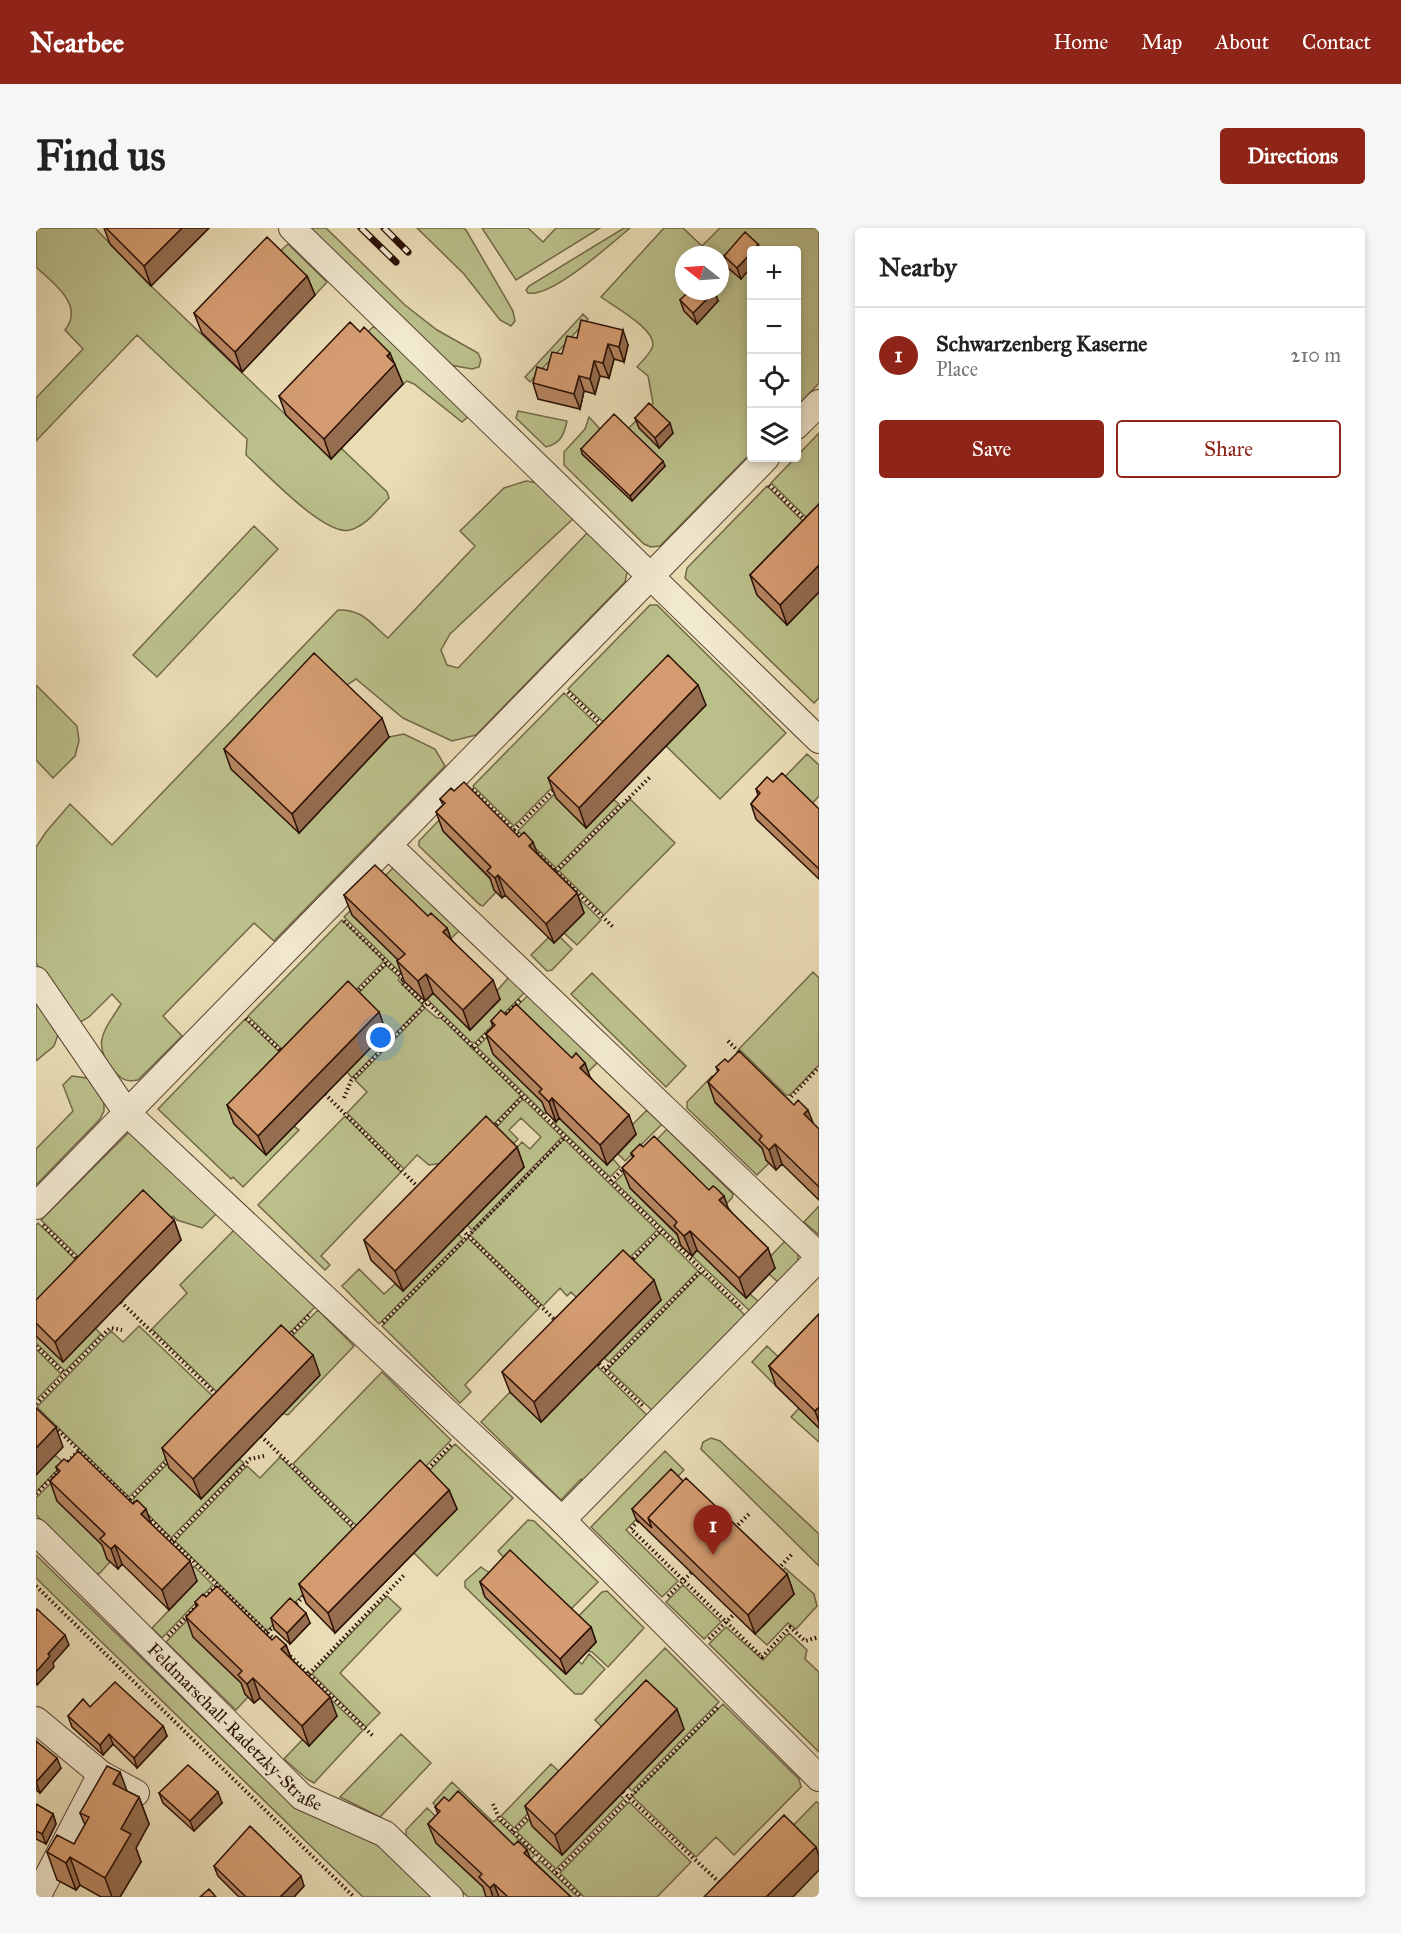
<!DOCTYPE html>
<meta charset="utf-8">
<style>
:root{--surface:#fff;--page:#f6f6f6;--text:#222;--muted:#767676;--line:#e0e0e0;--accent:#8f2418}
body{margin:0;font-family:"IM FELL Great Primer",serif;background:var(--page);color:var(--text)}
.controls{position:absolute;right:18px;top:18px;display:grid;overflow:hidden;border-radius:6px;box-shadow:0 3px 9px #0003}
.controls button{width:54px;height:54px;display:grid;place-items:center;padding:0;border:0;border-bottom:2px solid var(--line);background:var(--surface);color:var(--text);font:30px sans-serif}
.compass{position:absolute;left:639px;top:18px;width:54px;height:54px;border-radius:50%;background:var(--surface);box-shadow:0 3px 9px #0003;rotate:287deg}
.you{position:absolute;left:345px;top:810px;width:21px;height:21px;margin:-15px;border:4px solid #fff;border-radius:50%;background:#1a73e8;box-shadow:0 0 0 9px #1a73e833}
.badge{display:grid;place-items:center;width:39px;height:39px;border-radius:50%;background:var(--accent);color:#fff;font-size:20px;font-weight:700}
.pin{position:absolute;translate:-50% -50px;filter:drop-shadow(0 2px 3px #0008)}
.pin::after{content:'';position:absolute;top:32px;width:21px;height:18px;background:inherit;clip-path:polygon(0 0,100% 0,50% 100%)}
.list{margin:0;padding:0;list-style:none}
h2{display:flex;justify-content:space-between;align-items:center;height:78px;margin:0;padding:0 24px;font-size:26px}
h2 small{font-size:20px;font-weight:400;color:var(--muted)}
.list li{display:grid;grid-template-columns:39px 1fr auto;gap:18px;align-items:center;box-sizing:border-box;height:96px;padding:0 24px;border-top:2px solid var(--line)}
.list b{display:block;font-size:22px;white-space:nowrap}
.list p{margin:0;font-size:20px;white-space:nowrap;color:var(--muted)}
.list em{font-size:20px;font-style:normal;color:var(--muted)}
.actions{display:flex;gap:12px;padding:18px 24px}
.actions a{flex:1;padding:14px 0;border:2px solid var(--accent);border-radius:6px;text-align:center;font-size:21px;color:var(--accent)}
.actions .main{background:var(--accent);color:#fff}
.icon{flex:none;width:33px;height:33px;fill:none;stroke:currentColor;stroke-width:2;stroke-linecap:round;stroke-linejoin:round}
.map{position:relative;flex:none;width:783px;height:1669px;overflow:hidden;border-radius:6px}
header{display:flex;align-items:center;gap:36px;box-sizing:border-box;height:84px;padding:0 30px;background:var(--accent);color:#fff}
header strong{font-size:28px}
nav{display:flex;gap:33px;margin-inline-start:auto;font-size:21px}
.intro{display:flex;align-items:center;justify-content:space-between;box-sizing:border-box;height:144px;padding:0 36px}
h1{margin:0;font-size:42px}
.button{padding:15px 27px;border-radius:6px;background:var(--accent);color:#fff;font-size:21px;font-weight:700}
main{display:flex;gap:36px;padding:0 36px}
aside{flex:1;background:var(--surface);border-radius:6px;box-shadow:0 3px 9px #0003}
.map>svg:first-child{display:block}
.green{fill:#bbc08b;stroke:#726848;stroke-width:1.5;fill-rule:evenodd}
.lines{fill:none;stroke-linecap:round;stroke-linejoin:round}
.minor-casing{stroke:#5a4231;stroke-width:28}
.path{stroke:#2a0f05;stroke-width:4;stroke-dasharray:1.5 3;stroke-linecap:butt}
.minor{stroke:#f1e9d0;stroke-width:26}
.rail-casing{stroke:#2a0f05;stroke-width:7}
.rail{stroke:#f1e9d0;stroke-width:4.5;stroke-dasharray:14;stroke-linecap:butt}
.wall{fill:#b78661;stroke:#2a0f05;stroke-width:1.5}
.shaded-wall{fill:#956d4f;stroke:#2a0f05;stroke-width:1.5}
.building{fill:#d59c71;stroke:#2a0f05;stroke-width:1.5}
.labels{text-anchor:middle;stroke-width:6;stroke-linejoin:round;paint-order:stroke}
.street-label{font-size:18px;fill:#2a0f05;stroke:#f1e9d0}
</style>
<header>
<strong>Nearbee</strong>
<nav><a>Home</a><a>Map</a><a>About</a><a>Contact</a></nav>
</header>
<div class="intro"><h1>Find us</h1><a class="button">Directions</a></div>
<main>
<div class="map">
<svg width="783" height="1669" viewBox="0 0 783 1669">
<rect width="100%" height="100%" fill="#eaddb6"/>
<filter id="stains"><feTurbulence type="fractalNoise" baseFrequency=".00333" numOctaves="4"/><feColorMatrix values="0 0 0 0 .2 0 0 0 0 .09 0 0 0 0 .02 0 0 0 .5 -.17"/></filter>
<radialGradient id="worn" r=".72"><stop offset=".6" stop-color="#630" stop-opacity="0"/><stop offset="1" stop-color="#630" stop-opacity=".3"/></radialGradient>
<path class="green" d="M0,0H59L115,58L295,230L305,220L351,264L353,270C341,282 330,298 314,302C289,309 229,244 210,227L211,211L101,107L0,213V170L47,121L29,102C49,77 17,55 0,39Z
M274,0H290L369,77L401,102L442,125L445,132L443,139L436,141L414,137Z
M381,0H427L430,2L477,83L479,93L475,98L464,92L428,46Z
M446,0H492L507,14L520,0H564L480,52Z
M588,0H594C575,16 515,70 492,65L490,62L493,58Z
M628,0H647L666,18L684,0H783V155L761,179L760,22H716L715,225L624,318L615,319L608,316L528,237V224L549,201L553,189L565,202L589,204L617,175L612,148L601,139C606,133 613,127 616,120C624,103 577,78 565,69ZM648,27H684V63H648Z
M252,16L291,54L279,67L238,29Z
M547,86L552,91L494,154L489,149Z
M337,99L346,102L434,187L426,194L378,156L371,153L367,156L321,114Z
M482,183L531,193C528,207 525,215 510,219L480,190Z
M783,205V288L776,295L735,255Z
M490,253L503,255L539,289L414,406L405,422L411,437L422,440L553,303L589,337L591,345L589,354L440,507L416,513L367,490L320,451L303,462L263,605L353,509L368,506L399,521L409,538L238,713L218,695L127,788L146,808L102,852C90,854 86,852 78,843C54,815 69,802 85,776L76,766L53,789L39,797L0,735V619L10,604L34,576L76,617L302,382C327,381 335,396 352,410L439,318L424,303L468,260Z
M731,258L780,306L783,364V470L778,475L649,350L651,340Z
M218,298L242,321L121,449L97,427Z
M614,377H621L750,505L684,571L629,517L581,507L532,461Z
M0,457L41,498L43,513L39,528L17,550L0,532Z
M528,465L570,505L478,598L437,558Z
M572,512L577,571L583,576L520,640L482,603Z
M771,526L783,537V568L772,580L736,562Z
M594,571L639,615L568,687L523,643Z
M408,587V604L462,659L459,662L460,664L447,678L444,677L383,618V613Z
M358,639L423,698V703L371,751L308,689Z
M511,639L565,692L541,717L528,705Z
M306,692L348,733L258,825L249,824L212,788Z
M524,709L536,721L516,742L511,743L495,727L512,710Z
M350,737L364,750L362,752L387,777L316,850L311,844L261,828Z
M777,744L783,750V837L754,867H750L703,821Z
M556,745L650,838L630,859L535,766Z
M474,748L490,763L439,815L435,814L391,771L397,765L434,802L464,772L458,766Z
M493,766L562,834L549,847L464,796Z
M0,767L23,804L18,818L0,833Z
M389,780L401,790H405L485,868L422,933L393,937L381,927L368,941L311,885L331,864L319,852Z
M209,791L252,832L258,898L263,902L207,959L197,949L195,951L122,881Z
M457,803L458,826L513,880L509,886L441,819Z
M36,848L51,850L68,870V883L64,891L0,957V921L37,883L27,857Z
M676,848L691,862L679,875L734,928L730,932L733,935L721,947L651,880V874Z
M487,871L526,909L436,1002L431,997L475,926L486,914L494,921L505,909L485,890L473,902L482,911L471,923L426,936Z
M611,882L626,896L589,933L582,926L600,907L593,900Z
M309,888L365,944L285,1028L294,1037L289,1042L222,977Z
M523,890L571,936L577,931L584,939L574,949L517,894Z
M631,901L697,966L696,970L687,979L604,929Z
M92,905H98L182,984L166,1000L141,992L137,988L129,996L51,1037L5,992Z
M528,911L621,1002L556,1068L544,1073L535,1064L531,1068L524,1060L507,1078L434,1007Z
M595,938L594,960L648,1014L645,1018L579,954Z
M783,978V1007L768,994Z
M2,995L48,1040L0,1089V997Z
M199,1001L279,1079L188,1171L116,1101L151,1065L144,1057Z
M624,1005L662,1043L573,1134L568,1130L625,1072H560Z
M422,1006L427,1011L343,1096L306,1058L323,1041L348,1066L359,1056L367,1063Z
M432,1010L503,1080L429,1157L435,1164L424,1175L346,1098Z
M749,1013L762,1026V1035L744,1056L733,1046L739,1040L731,1032Z
M661,1022L710,1070L714,1066L725,1076L716,1085L656,1028Z
M665,1045L712,1090L619,1185L572,1141Z
M282,1082L318,1118L252,1187L195,1170Z
M103,1098L184,1175L93,1269L1,1179L75,1103L87,1114Z
M59,1100L65,1106L29,1143L0,1115V1108L27,1133Z
M731,1118L756,1142L740,1158L716,1134Z
M0,1121L25,1146L0,1172Z
M560,1137L614,1190L550,1256L545,1251L525,1272L445,1194L474,1164L505,1194Z
M346,1144L415,1212L327,1304L257,1236Z
M763,1180L783,1200V1214L755,1189Z
M184,1182L203,1231L208,1235L135,1310L97,1271Z
M675,1210L684,1213L783,1306V1338L665,1221L667,1214Z
M419,1216L477,1270L401,1348L378,1325L331,1308Z
M629,1223L648,1242L590,1302L642,1353L626,1369L555,1299Z
M19,1227L28,1235L0,1264V1247Z
M244,1229L324,1308L231,1403L139,1313L211,1238L224,1250Z
M20,1250L76,1326L74,1334L63,1346L59,1345L0,1287V1270Z
M492,1292L498,1293L562,1354L530,1386L477,1340L462,1323Z
M0,1327L251,1572L341,1616L377,1644L403,1669H327L0,1350Z
M158,1338L177,1357L126,1410L116,1400L161,1353L152,1345Z
M445,1339L465,1353L454,1358L447,1365L450,1369L529,1446L542,1433L546,1436L553,1426L569,1441L546,1466H539L429,1359V1353Z
M749,1340L778,1366L781,1378L760,1401L752,1395L731,1417L719,1406L758,1366L740,1349Z
M647,1357L685,1394L668,1411L630,1374Z
M571,1363L608,1400L572,1439L556,1424L552,1423L538,1393L566,1364Z
M351,1368L365,1381L304,1445L344,1485L330,1499L276,1446Z
M159,1384L213,1463L212,1469L200,1482L130,1414Z
M690,1399L727,1432L753,1405L771,1422L769,1431L783,1444V1524L673,1416Z
M629,1420L683,1474L596,1563L592,1559L647,1501L579,1512L559,1492Z
M285,1462L327,1502L278,1555L271,1551L248,1531L267,1511L273,1517Z
M687,1476L763,1551L765,1559L698,1627L680,1609L660,1629L596,1568Z
M365,1506L395,1535L344,1589L304,1569Z
M515,1536L528,1548L478,1600L465,1588Z
M532,1552L584,1567L588,1571L520,1641L481,1604Z
M416,1554L457,1594L461,1591L499,1627L491,1635L413,1591L397,1575Z
M593,1574L655,1634L621,1669H548L524,1645Z
M780,1574L783,1575V1635L714,1642Z
M391,1580L409,1597L453,1665L450,1669H432L370,1608V1602Z
M503,1632L542,1669H521L496,1639Z"/>
<g class="lines">
<defs>
<g id="minor">
<path d="M256,0L783,512"/>
<path d="M760,198L783,175"/>
<path d="M352,617L783,1028"/>
<path d="M0,752L91,885L526,1292L783,1550"/>
<path d="M0,978L730,230"/>
<path d="M526,1292L783,1030"/>
<path id="s1" d="M0,1304L266,1569L349,1606L414,1669"/>
<path d="M0,1492L65,1546L100,1565"/>
<path d="M1,1669L65,1546"/>
</g>
</defs>
<use href="#minor" class="minor-casing"/>
<path class="path" d="M733,257L770,293
M532,464L567,498
M436,561L487,611
M478,602L519,561
M498,622L577,699
M520,643L615,548
M308,693L368,751L365,754L389,777L392,775L706,1081
M320,765L351,734
M467,789L485,771
M210,790L246,824
M692,813L705,826
M437,820L453,803
M289,866L384,961
M308,870L315,853L389,777
M752,872L783,839
M457,900L487,868
M575,953L589,939
M7,997L42,1032
M426,1002L520,1093
M594,1034L625,1002
M85,1074L181,1167
M347,1095L529,909
M253,1108L275,1085
M0,1118L29,1146
M563,1136L608,1179
M569,1142L666,1042
M0,1176L74,1100L86,1102
M19,1199L100,1278
M225,1208L321,1302
M29,1237L43,1222
M389,1244L415,1217
M0,1266L23,1242
M94,1272L133,1231
M112,1289L240,1413
M602,1293L595,1301L726,1429L754,1399L769,1413L783,1409
M699,1300L714,1285
M136,1313L214,1231L228,1228
M742,1341L756,1326
M0,1358L318,1669
M632,1368L655,1345
M257,1379L271,1365
M231,1405L241,1395
M132,1408L181,1357
M673,1411L698,1386
M251,1425L337,1508
M273,1446L369,1346
M587,1564L685,1656
M457,1576L463,1590L545,1669
M477,1604L496,1585
M520,1645L683,1478"/>
<use href="#minor" class="minor"/>
<defs>
<path id="rail" d="M325,0L360,34
M348,0L372,24"/>
</defs>
<use href="#rail" class="rail-casing"/>
<use href="#rail" class="rail"/>
</g>
<path class="wall" d="M68,0H173L115,58L74,16Z
M722,16L725,22H716L705,51L691,39L688,28Z
M271,48L279,67L206,144L166,105L158,85Z
M644,72L682,73L661,96L648,83Z
M541,110L592,117L588,134L578,131L573,150L564,148L559,166L548,163L544,181L502,171L497,155L511,142Z
M358,135L367,156L295,231L250,187L243,168Z
M599,190L637,205L623,220L603,200Z
M545,221L629,238L596,273L546,226Z
M783,276V364L751,397L721,367L714,347Z
M670,477L550,600L520,570L512,550Z
M353,509L263,605L195,541L188,521Z
M737,554L783,581V651L720,591L715,576L722,567L720,561Z
M418,563L483,609L502,626L541,665L548,685L518,715L469,667L466,670L458,662L454,650L407,603L400,584L407,577L404,571Z
M308,667L392,688L411,700L415,711L464,771L434,802L397,765L389,773L368,753L361,733L362,732L316,687Z
M343,784L350,804L230,927L198,896L191,877Z
M470,787L555,850L600,906L571,937L523,890L520,894L510,884L506,874L457,826L450,806L457,799L455,793Z
M692,834L777,896L783,901V972L746,936L740,942L730,932L726,920L679,874L672,854L682,844L680,839Z
M481,919L488,939L367,1063L335,1032L328,1012Z
M607,919L693,981L739,1040L710,1070L661,1022L656,1028L645,1018L641,1006L594,960L586,940L597,930L595,925Z
M138,992L145,1012L27,1134L0,1108V1072Z
M625,1072L505,1194L474,1164L466,1144Z
M783,1086V1200L740,1158L733,1138Z
M284,1147L165,1271L133,1240L126,1220Z
M32,1234L115,1296L161,1353L133,1382L86,1336L82,1341L71,1331L66,1317L21,1273L14,1253L22,1245L20,1239Z
M413,1262L421,1281L299,1405L270,1375L263,1356Z
M596,1281L751,1346L758,1366L719,1406L600,1291Z
M444,1354L555,1399L560,1414L530,1446L449,1369Z
M170,1369L236,1412L250,1417L255,1430L301,1488L273,1518L224,1470L218,1475L209,1466L205,1455L157,1409L150,1389L161,1378L159,1374Z
M235,1390L274,1395L254,1416L238,1401Z
M54,1479L127,1498L131,1508L101,1540L77,1516L67,1527L36,1499L32,1488Z
M648,1501L526,1627L496,1598L489,1578Z
M0,1513L25,1540L4,1565L0,1562Z
M91,1563L103,1569L113,1596L100,1620L105,1634L84,1669H65L44,1657L40,1662L21,1652L11,1624L38,1616L49,1597L44,1585Z
M123,1565L186,1575L158,1603L127,1575Z
M413,1573L478,1617L495,1631L535,1669H450L447,1659L400,1615L392,1596L402,1586L399,1579Z
M0,1576L17,1586L20,1596L10,1616L0,1611Z
M178,1638L268,1658L258,1669H203L182,1648Z"/>
<path class="shaded-wall" d="M146,0H173L115,58L108,38Z
M722,16L725,22H717Z
M716,24V38L705,51L701,40Z
M271,48L279,67L206,144L199,124Z
M679,63L682,73L661,96L657,85Z
M587,102L592,117L588,134L583,119Z
M572,116L578,131L573,150L567,135Z
M354,125L367,156L295,231L288,211Z
M558,133L564,148L559,166L554,151Z
M543,148L548,163L544,181L538,166Z
M634,195L637,205L623,220L619,210Z
M627,233L629,238L596,273L594,268Z
M783,337V364L751,397L744,377Z
M662,457L670,477L550,600L543,580Z
M346,490L353,509L263,605L256,586Z
M497,614L504,633L493,618Z
M462,647L469,667L466,670L459,650Z
M541,665L548,685L518,715L510,696Z
M411,700L418,719L407,704Z
M390,746L397,765L389,773L382,753Z
M457,752L464,771L434,802L427,782Z
M343,784L350,804L230,927L222,908Z
M549,835L556,854L544,840Z
M516,870L523,890L520,894L513,874Z
M772,882L780,902L768,886Z
M593,887L600,906L571,937L564,917Z
M739,916L746,936L740,942L733,922Z
M481,919L488,939L367,1063L359,1043Z
M688,968L695,988L683,972Z
M138,992L145,1012L27,1134L19,1114Z
M654,1003L661,1022L656,1028L648,1008Z
M732,1020L739,1040L710,1070L703,1050Z
M618,1052L625,1072L505,1194L498,1174Z
M277,1127L284,1147L165,1271L157,1251Z
M783,1179V1194L779,1183Z
M20,1199L27,1219L0,1247V1220Z
M413,1262L421,1281L299,1405L292,1385Z
M110,1281L117,1301L105,1286Z
M79,1317L86,1336L82,1341L75,1321Z
M154,1333L161,1353L133,1382L126,1362Z
M751,1346L758,1366L719,1406L712,1387Z
M270,1385L274,1395L254,1416L251,1405Z
M555,1399L560,1414L530,1446L524,1431Z
M29,1407L33,1417L17,1435L18,1439L1,1457L0,1454V1444L12,1426Z
M250,1417L257,1436L245,1421Z
M217,1450L224,1470L218,1475L211,1456Z
M294,1469L301,1488L273,1518L266,1498Z
M641,1481L648,1501L526,1627L519,1607Z
M127,1498L131,1508L101,1540L98,1530Z
M73,1506L77,1516L67,1527L64,1517Z
M21,1530L25,1540L4,1565L0,1554Z
M84,1544L94,1571L77,1556Z
M182,1564L186,1575L158,1603L154,1593Z
M103,1569L113,1596L100,1620L105,1634L84,1669H76L69,1650L85,1601Z
M17,1586L20,1596L10,1616L6,1606Z
M780,1619L783,1628V1642L757,1669H730Z
M491,1622L499,1642L488,1625Z
M34,1629L44,1657L40,1662L30,1635Z
M265,1648L268,1658L258,1669H244Z
M458,1656L463,1669H457L454,1660Z"/>
<path class="building" d="M70,0H146L108,38Z
M709,4L722,16L717,22H716V24L701,40L688,28Z
M231,9L271,48L199,124L158,85Z
M653,63H679L657,85L644,72Z
M545,92L587,102L583,119L572,116L567,135L558,133L554,151L543,148L538,166L497,155L501,139L511,142L516,124L526,126L531,108L541,110Z
M314,94L324,104L328,99L354,125L351,128L359,136L288,211L243,168Z
M613,175L634,195L619,210L599,190Z
M578,186L627,233L594,268L545,221Z
M783,276V337L744,377L714,347Z
M278,425L346,490L256,586L188,521Z
M632,427L662,457L543,580L512,550Z
M746,545L783,581V641L715,576L724,565L720,561L731,549L737,554Z
M428,554L483,609L488,604L497,614L493,618L541,665L510,696L462,647L459,650L451,643L455,639L400,584L409,575L404,571L415,560L418,563Z
M339,637L392,688L395,685L411,700L407,704L457,752L427,782L390,746L382,753L361,733L369,726L308,667Z
M312,753L343,784L222,908L191,877Z
M480,776L536,830L540,825L549,835L544,840L593,887L564,917L516,870L513,874L503,864L506,861L450,806L459,797L455,793L465,782L470,787Z
M703,823L758,877L762,872L772,882L768,886L783,901V959L739,916L733,922L723,912L726,908L672,854L683,842L680,839L689,831L692,834Z
M450,888L481,919L359,1043L328,1012Z
M618,908L673,962L677,958L680,960L688,968L683,972L732,1020L703,1050L654,1003L648,1008L638,998L641,994L586,940L598,928L595,925L604,916L607,919Z
M107,962L138,992L19,1114L0,1095V1072Z
M587,1022L618,1052L498,1174L466,1144Z
M783,1086V1179L779,1183L733,1138Z
M245,1097L277,1127L157,1251L126,1220Z
M0,1180L20,1199L0,1220Z
M42,1223L97,1276L101,1272L110,1281L105,1286L154,1333L126,1362L79,1317L75,1321L64,1311L69,1306L14,1253L24,1243L20,1239L28,1231L32,1234Z
M384,1232L413,1262L292,1385L263,1356Z
M635,1241L647,1253L612,1290L616,1300L596,1281Z
M650,1250L751,1346L712,1387L612,1290Z
M474,1322L555,1399L524,1431L444,1354Z
M181,1358L236,1412L240,1408L250,1417L245,1421L294,1469L266,1498L217,1450L211,1456L202,1447L206,1443L150,1389L162,1377L159,1374L167,1366L170,1369Z
M254,1370L270,1385L251,1405L235,1390Z
M1,1381L29,1407L12,1426L14,1428L0,1444V1383Z
M610,1452L641,1481L519,1607L489,1578Z
M79,1454L127,1498L98,1530L73,1506L64,1517L32,1488L47,1471L54,1479Z
M0,1513L21,1530L0,1554Z
M152,1537L182,1564L154,1593L123,1565Z
M71,1538L84,1544L77,1556L103,1569L85,1601L95,1606L69,1650L34,1629L30,1635L11,1624L21,1607L38,1616L53,1589L44,1585Z
M422,1563L478,1617L482,1613L491,1622L488,1625L535,1669H472L458,1656L454,1660L443,1649L446,1646L392,1596L404,1583L399,1579L408,1569L413,1573Z
M0,1576L17,1586L6,1606L0,1603Z
M748,1587L780,1619L730,1669H668Z
M214,1598L265,1648L244,1669H210L178,1638Z
M173,1661L180,1669H164Z"/>
<g class="labels">
<g class="street-label">
<text dy="6" stroke="none"><textPath href="#s1" startOffset="279">Feldmarschall-Radetzky-Straße</textPath></text>
</g>
</g>
<rect width="100%" height="100%" filter="url(#stains)"/>
<rect width="100%" height="100%" fill="url(#worn)"/>
</svg>
<div class="controls">
<button>+</button>
<button>−</button>
<button><svg class="icon" aria-label="locate" viewBox="0 0 24 24"><circle cx="12" cy="12" r="6"/><path d="M12 2v4M12 18v4M2 12h4M18 12h4"/></svg></button>
<button><svg class="icon" aria-label="layers" viewBox="0 0 24 24"><path d="M12 4l9 5-9 5-9-5zM3 14l9 5 9-5"/></svg></button>
</div>
<svg class="compass" viewBox="-18 -18 36 36"><path d="M0-13l5 13h-10z" fill="#e53935"/><path d="M0 13l5-13h-10z" fill="#767676"/></svg>
<div class="you"></div>
<div class="pin badge" style="left:677px;top:1327px">1</div>
</div>
<aside>
<h2>Nearby<small></small></h2>
<ul class="list">
<li><span class="badge">1</span><div><b>Schwarzenberg Kaserne</b><p>Place</p></div><em>210 m</em></li>
</ul>
<div class="actions"><a class="main">Save</a><a>Share</a></div>
</aside>
</main>
